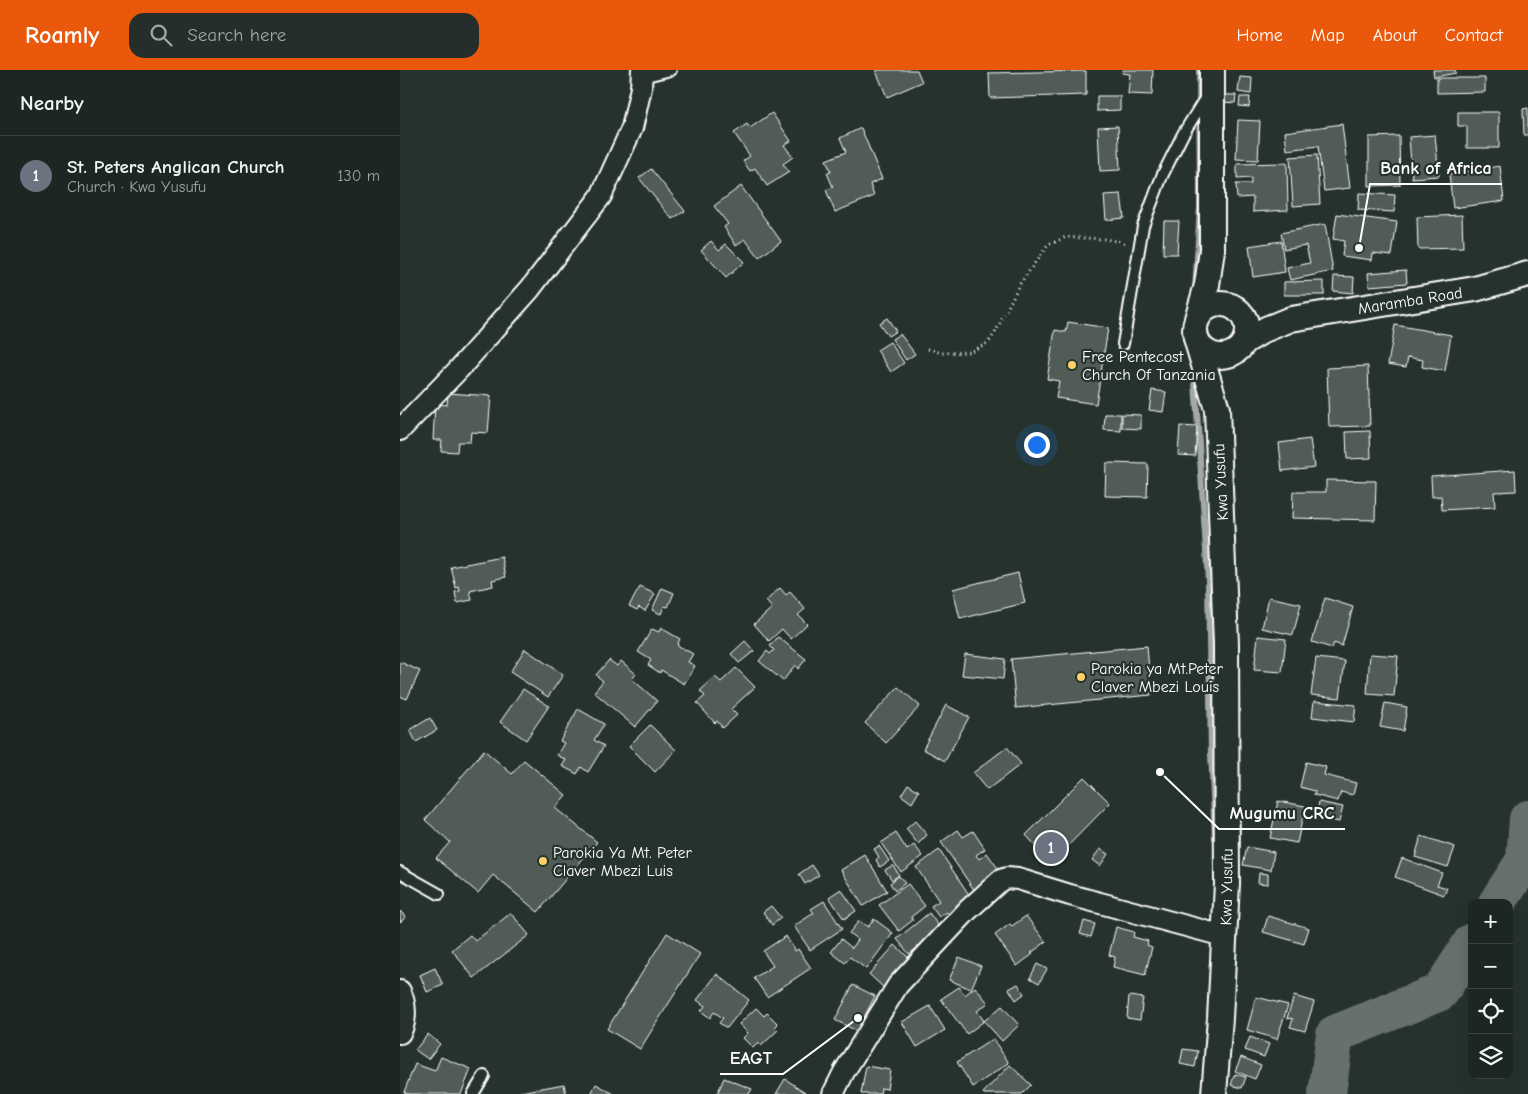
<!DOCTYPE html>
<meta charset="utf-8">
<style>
:root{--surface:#1c2622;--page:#252e2a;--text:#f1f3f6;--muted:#a0a5a5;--line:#3a4340;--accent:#ea580c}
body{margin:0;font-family:"Comic Neue",sans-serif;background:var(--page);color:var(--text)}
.controls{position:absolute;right:15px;bottom:15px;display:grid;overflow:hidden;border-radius:10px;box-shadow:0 5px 20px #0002}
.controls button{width:45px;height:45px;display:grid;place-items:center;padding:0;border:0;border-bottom:1px solid var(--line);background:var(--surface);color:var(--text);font:25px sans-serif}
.you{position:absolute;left:636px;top:374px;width:18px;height:18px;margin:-12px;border:4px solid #fff;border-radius:50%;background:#1a73e8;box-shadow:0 0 0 8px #1a73e833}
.badge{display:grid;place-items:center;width:32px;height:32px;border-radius:50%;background:var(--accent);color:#fff;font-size:16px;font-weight:700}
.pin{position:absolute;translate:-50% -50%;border:2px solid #fff;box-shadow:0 1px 5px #0006}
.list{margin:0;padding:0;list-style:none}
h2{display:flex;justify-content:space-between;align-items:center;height:65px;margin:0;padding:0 20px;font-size:21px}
h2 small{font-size:16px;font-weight:400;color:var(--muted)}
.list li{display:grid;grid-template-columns:32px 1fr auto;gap:15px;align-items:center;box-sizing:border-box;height:80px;padding:0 20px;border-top:1px solid var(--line)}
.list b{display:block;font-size:19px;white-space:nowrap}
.list p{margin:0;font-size:16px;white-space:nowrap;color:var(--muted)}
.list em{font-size:16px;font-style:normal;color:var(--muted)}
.icon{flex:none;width:28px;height:28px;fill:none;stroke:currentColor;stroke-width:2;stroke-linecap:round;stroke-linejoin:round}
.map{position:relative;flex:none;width:1128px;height:1024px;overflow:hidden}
header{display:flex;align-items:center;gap:30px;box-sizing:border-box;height:70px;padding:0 25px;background:var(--accent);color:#fff}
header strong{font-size:24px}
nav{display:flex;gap:28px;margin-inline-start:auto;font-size:18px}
.search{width:350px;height:45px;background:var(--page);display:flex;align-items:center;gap:12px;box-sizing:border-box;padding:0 18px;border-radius:15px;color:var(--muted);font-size:19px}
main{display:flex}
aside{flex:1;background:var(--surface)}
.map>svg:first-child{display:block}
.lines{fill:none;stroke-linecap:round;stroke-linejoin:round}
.stream{stroke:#a4a9a7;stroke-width:6}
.river{stroke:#67706c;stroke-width:38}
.building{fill:#515c57;stroke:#fff}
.service-casing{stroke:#fff;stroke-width:14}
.minor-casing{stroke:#fff;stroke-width:24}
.tertiary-casing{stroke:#fff;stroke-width:28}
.path{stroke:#fff;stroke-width:3;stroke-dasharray:1 4;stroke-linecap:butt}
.service{stroke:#26332d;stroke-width:10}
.minor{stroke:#26332d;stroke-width:20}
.tertiary{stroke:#26332d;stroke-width:24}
.poi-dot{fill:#ffd166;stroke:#26332d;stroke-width:2}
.labels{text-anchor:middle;stroke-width:4.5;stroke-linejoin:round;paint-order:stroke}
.street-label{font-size:16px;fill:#fff;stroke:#26332d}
.poi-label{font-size:16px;fill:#fff;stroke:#26332d;text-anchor:start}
.leader{fill:none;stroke:#fff;stroke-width:2}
.callout-dot{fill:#fff;stroke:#26332d;stroke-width:2}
.callout-label{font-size:18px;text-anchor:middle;font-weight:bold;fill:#fff;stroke:#26332d;stroke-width:4.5;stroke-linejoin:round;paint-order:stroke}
</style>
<header>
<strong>Roamly</strong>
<div class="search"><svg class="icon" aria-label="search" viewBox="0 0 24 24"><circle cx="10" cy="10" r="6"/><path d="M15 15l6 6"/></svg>Search here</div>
<nav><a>Home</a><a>Map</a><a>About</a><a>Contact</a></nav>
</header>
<main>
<aside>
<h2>Nearby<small></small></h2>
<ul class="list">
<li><span class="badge" style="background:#6b7280">1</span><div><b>St. Peters Anglican Church</b><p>Church · Kwa Yusufu</p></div><em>130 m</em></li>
</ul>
</aside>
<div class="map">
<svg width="1128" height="1024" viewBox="0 0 1128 1024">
<rect width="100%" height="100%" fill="#26332d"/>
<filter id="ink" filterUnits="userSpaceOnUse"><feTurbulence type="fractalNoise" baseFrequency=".02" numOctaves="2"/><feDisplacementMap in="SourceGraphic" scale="10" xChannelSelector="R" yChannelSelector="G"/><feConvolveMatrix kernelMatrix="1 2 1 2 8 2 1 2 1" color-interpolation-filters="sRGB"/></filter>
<g filter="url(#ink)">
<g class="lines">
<path class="stream" d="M795,221L800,136L799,0
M794,296L808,511L811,683L815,768"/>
<path class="river" d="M1097,833L1125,790L1128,749
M927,1024L935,964L1040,922L1072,872"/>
</g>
<path class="building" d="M479,0H517L522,12L487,27L476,1Z
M723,0H753L752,25L728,24L730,4L722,3Z
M1033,0H1055L1056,3L1034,7Z
M686,1V25L590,28L589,3Z
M840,7L852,8L851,24L838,22Z
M1037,8H1085V22L1037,23Z
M823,25H836L835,33L823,32Z
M697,26H720V40L697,41Z
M840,27H850L849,37L839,36Z
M1128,38V65H1124L1123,39Z
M1058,42H1099V78H1067V56H1058Z
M372,43L391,71L384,75L393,87L383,94L389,102L367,116L355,98L350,101L343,91L350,86L334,63L347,54L350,58Z
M838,50L860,51L858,90L836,89Z
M942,54L950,118L924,121L918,76L887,80L885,62Z
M718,56L720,100L700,101L698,57Z
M461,58L482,109L470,114L474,126L435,142L426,120L433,117L427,103L431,102L426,90L446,82L440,68Z
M1035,65L1039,106L1012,108L1009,67Z
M999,66L1000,115L969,116V67Z
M917,85L920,134L893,136L890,87Z
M887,93L888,140L853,142V127L837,128L836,114H851V108L837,109V94Z
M1100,96L1104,131L1053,138L1049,104Z
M251,99L285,141L272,149L239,108Z
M341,116L381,171L359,188L345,169L336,175L324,157L328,154L314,136Z
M959,123L995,125L994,142L958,140Z
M721,124L724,148L706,150L704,125Z
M937,144L997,152L992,185L973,183L972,190L942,186L944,171L933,169Z
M1062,145L1063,178L1018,179L1017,147Z
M764,151H779L777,184H763Z
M925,154L933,201L890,210L887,198L910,193L906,175L884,179L881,163Z
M311,171L319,180L326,174L344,192L326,208L301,180Z
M881,171L885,202L853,207L849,176Z
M1006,200L1007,213L969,216L968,203Z
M934,206L954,207L953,223L933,221Z
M924,211V225H884V212Z
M487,248L496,261L488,266L479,253Z
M668,252L708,258L696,334L656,328L659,311L647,309L655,260L666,262Z
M995,255L1051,265L1045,301L1022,297L1023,290L1008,287L1006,297L988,294Z
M500,264L515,284L506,290L492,269Z
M490,272L504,293L491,302L477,280Z
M968,296L970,356L929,357L927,298Z
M752,320L766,322L763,342L749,340Z
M48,323L91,326L88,363L71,362L70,372H58L57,382L41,381L42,370H33L35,334L47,335Z
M705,344H721V361L704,360Z
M722,344L741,345V359L722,358Z
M780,356L797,357L795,386L778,385Z
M970,361L971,388L947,389L946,362Z
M910,369L914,397L882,401L879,373Z
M706,393L748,394L747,427L705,426Z
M1115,400L1116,421L1094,422L1095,437L1042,440L1041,426L1032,427L1031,406Z
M926,410L976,411L975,450L892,448L893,422H926Z
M102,487L106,507L92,510L93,516L70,521L72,530L57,533L55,522L60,521L59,517L56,518L51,497Z
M618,503L625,533L560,549L553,519Z
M240,517L255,524L245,541L239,537L237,540L229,536Z
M262,518L274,523L268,537L264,536L261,544L252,540Z
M380,518L386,525L390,522L405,539L398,545L407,554L391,569L382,559L369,571L354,554L372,538L366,531Z
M869,527L901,534L893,565L862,558Z
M925,528L953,537L942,576L934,573L932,578L912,572Z
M261,558L280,569L277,575L293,584L288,592L295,596L284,614L261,600L260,603L248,595L251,590L238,582L252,559L259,562Z
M858,566L886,569L882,602L854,600Z
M378,567L406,589L398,599L395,595L383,611L359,591L367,581L370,584L374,580L370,576Z
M345,571L354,581L339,593L331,584Z
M747,576L751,625L616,638L611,589Z
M125,579L163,605L148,627L110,602Z
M565,584L605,589L603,609L562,605Z
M970,584L998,586L994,626L967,624Z
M916,588L945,591L940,628L911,625Z
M209,590L217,596L221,591L236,604L232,609L257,631L235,657L194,622L203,611L196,605Z
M0,592L20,601L7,629L0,626Z
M336,598L355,617L331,639L337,645L323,658L317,651L315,653L297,633L305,626L300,621L315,607L321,612Z
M498,617L520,636L486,673L465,653Z
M123,619L149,636L126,670L100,652Z
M914,631L956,635L954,652L912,647Z
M985,633L1007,637L1003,661L980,657Z
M546,635L569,647L545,691L523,679Z
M178,639L204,654L194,670L204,676L188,702L181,697L177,704L162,696L166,690L157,685L164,673L160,671Z
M30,648L37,660L16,672L10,660Z
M250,655L276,680L255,702L229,676Z
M607,677L621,694L587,720L573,703Z
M84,680L112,704L124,690L166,725L155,738L197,772L138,842L93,805L78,823L36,788L50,772L25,750Z
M906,692L926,697L924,705L956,713L953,725L941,722L938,731L914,725L915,721L900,717Z
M684,707L710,733L651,793L626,765Z
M508,714L519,721L512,733L501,725Z
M878,731L905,736L897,773L870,768Z
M919,732L943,737L939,752L916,747Z
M515,751L527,765L518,774L506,759Z
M558,760L563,767L573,761L585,779L576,785L579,789L587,783L599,800L579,827L541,772Z
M496,763L507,780L514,775L523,786L501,802L481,773Z
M1021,766L1055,777L1048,797L1015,787Z
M479,776L489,791L480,797L476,790L479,787L474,779Z
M847,777L874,782L871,800L843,795Z
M700,779L708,784L700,796L692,790Z
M539,780L574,832L551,847L547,842L539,847L531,836L539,831L516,797Z
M465,785L487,821L463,836L441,800Z
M1002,788L1042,803L1037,815L1047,818L1044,825L995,807Z
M412,795L419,805L405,814L399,804Z
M493,795L499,805L492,810L485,800Z
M859,803L868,804V814L858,813Z
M499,806L505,813L495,821L490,813Z
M508,814L525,836L511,847L513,850L499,861L479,835Z
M441,819L456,841L444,849L429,827Z
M424,831L442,859L410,880L394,856L414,843L411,839Z
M371,836L381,848L372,855L363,842Z
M0,841L6,847L0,852Z
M111,843L129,865L74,908L52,880L70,865L75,871Z
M529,843L541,859L509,884L497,869Z
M626,846L646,872L631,883L633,884L617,896L595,865L610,854L612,856Z
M868,846L909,858L904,874L863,862Z
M474,849L493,863L466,899L450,887L445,893L431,882L441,869L452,878L458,870L449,863L459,851L468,857Z
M684,851L695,854L691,867L680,864Z
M716,857L734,862L733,867L748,871L747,875L752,877L745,905L713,897L715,887L709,885Z
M267,863L300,884L240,979L207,959Z
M386,866L395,881L398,879L411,898L367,927L354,908L373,896L363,881Z
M495,875L510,889L484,918L469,904Z
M559,887L581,896L571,919L549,910Z
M637,894L647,899L639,913L630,908Z
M35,898L43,915L27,922L20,905Z
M317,904L349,930L327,958L319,953L323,948L314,942L310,948L301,941L305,936L297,930Z
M618,914L624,924L616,930L609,919Z
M453,915L475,926L457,961L435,950Z
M559,917L565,925L575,917L588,933L577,941L584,951L567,964L541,929Z
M729,926L743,928L740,950L727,948Z
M894,926L914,932L905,961L890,957L893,949L887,948Z
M856,927L888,935L877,969L847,960Z
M530,936L545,960L517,977L502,952Z
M602,936L619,955L602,971L584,951Z
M356,938L364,946L367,943L378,954L375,957L378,960L361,976L358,973L353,978L343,968L348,963L339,954Z
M28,964L40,974L28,989L15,980Z
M850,967L869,974L864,987L845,980Z
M593,969L609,993L573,1017L557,992Z
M783,979L798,981L795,997L780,994Z
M41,987L71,999L61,1024H9L4,1022L15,994L35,1001Z
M841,987L861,995L855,1009L835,1001Z
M610,995L631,1015L622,1024H584L583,1023Z
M466,996L490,1000L487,1019L481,1018L480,1024H461Z
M835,1004L846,1007L842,1018L831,1015Z
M324,1008L352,1019L349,1024H317Z
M385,1009L408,1024H376Z
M164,1014L166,1024H115V1023Z
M196,1014L214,1024H191Z"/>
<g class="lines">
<defs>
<path id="service" d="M242,7L271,0
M723,274L743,156L762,106L783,64L808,24
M0,802L39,824
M73,1024L84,1006"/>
<path id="minor" d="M0,360L59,299L130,219L201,126L232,58L241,18L242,0
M0,921C6,933 7,951 0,963
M433,1024L444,1002L498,915L568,840L601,810L607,808L618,809L670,825L816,864H824"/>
<path id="tertiary" d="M795 260a26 26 0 1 1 52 0a26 26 0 1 1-52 0Z
M797,249L807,215L812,180V0
M796,268L817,339L826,574L827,814L820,948L814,1024
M844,272L866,259L891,249L1075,219L1128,204"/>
</defs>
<use href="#service" class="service-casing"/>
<use href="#minor" class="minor-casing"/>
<use href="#tertiary" class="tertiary-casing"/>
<path class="path" d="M528,279L542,283L569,282L588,273L595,263L619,215L648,175L666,167L705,169L727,173"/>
<use href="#service" class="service"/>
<use href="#minor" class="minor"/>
<use href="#tertiary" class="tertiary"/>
</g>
</g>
<g class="poi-dot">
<circle cx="672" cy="295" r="5"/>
<circle cx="681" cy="607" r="5"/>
<circle cx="143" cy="791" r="5"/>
</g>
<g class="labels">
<g class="street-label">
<text transform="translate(1010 230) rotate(-9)" y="6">Maramba Road</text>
<text transform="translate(820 412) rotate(-93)" y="6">Kwa Yusufu</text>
<text transform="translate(826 817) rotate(-89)" y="6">Kwa Yusufu</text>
</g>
<g class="poi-label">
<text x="682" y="292">Free Pentecost<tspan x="682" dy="18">Church Of Tanzania</tspan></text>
<text x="691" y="604">Parokia ya Mt.Peter<tspan x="691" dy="18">Claver Mbezi Louis</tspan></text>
<text x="153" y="788">Parokia Ya Mt. Peter<tspan x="153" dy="18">Claver Mbezi Luis</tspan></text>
</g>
</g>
<path class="leader" d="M959 178L970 114H1102M760 702L819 759H945M458 948L383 1004H320"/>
<g class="callout-dot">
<circle cx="959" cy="178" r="5"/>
<circle cx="760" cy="702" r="5"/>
<circle cx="458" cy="948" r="5"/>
</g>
<g class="callout-label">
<text x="1036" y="104">Bank of Africa</text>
<text x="882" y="749">Mugumu CRC</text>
<text x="351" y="994">EAGT</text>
</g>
</svg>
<div class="controls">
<button>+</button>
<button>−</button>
<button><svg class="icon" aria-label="locate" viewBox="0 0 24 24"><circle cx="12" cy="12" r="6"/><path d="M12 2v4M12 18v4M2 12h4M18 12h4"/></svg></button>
<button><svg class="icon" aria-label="layers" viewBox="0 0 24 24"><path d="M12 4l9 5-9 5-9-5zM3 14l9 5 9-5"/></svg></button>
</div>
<div class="you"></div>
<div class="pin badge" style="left:651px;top:778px;background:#6b7280">1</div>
</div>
</main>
